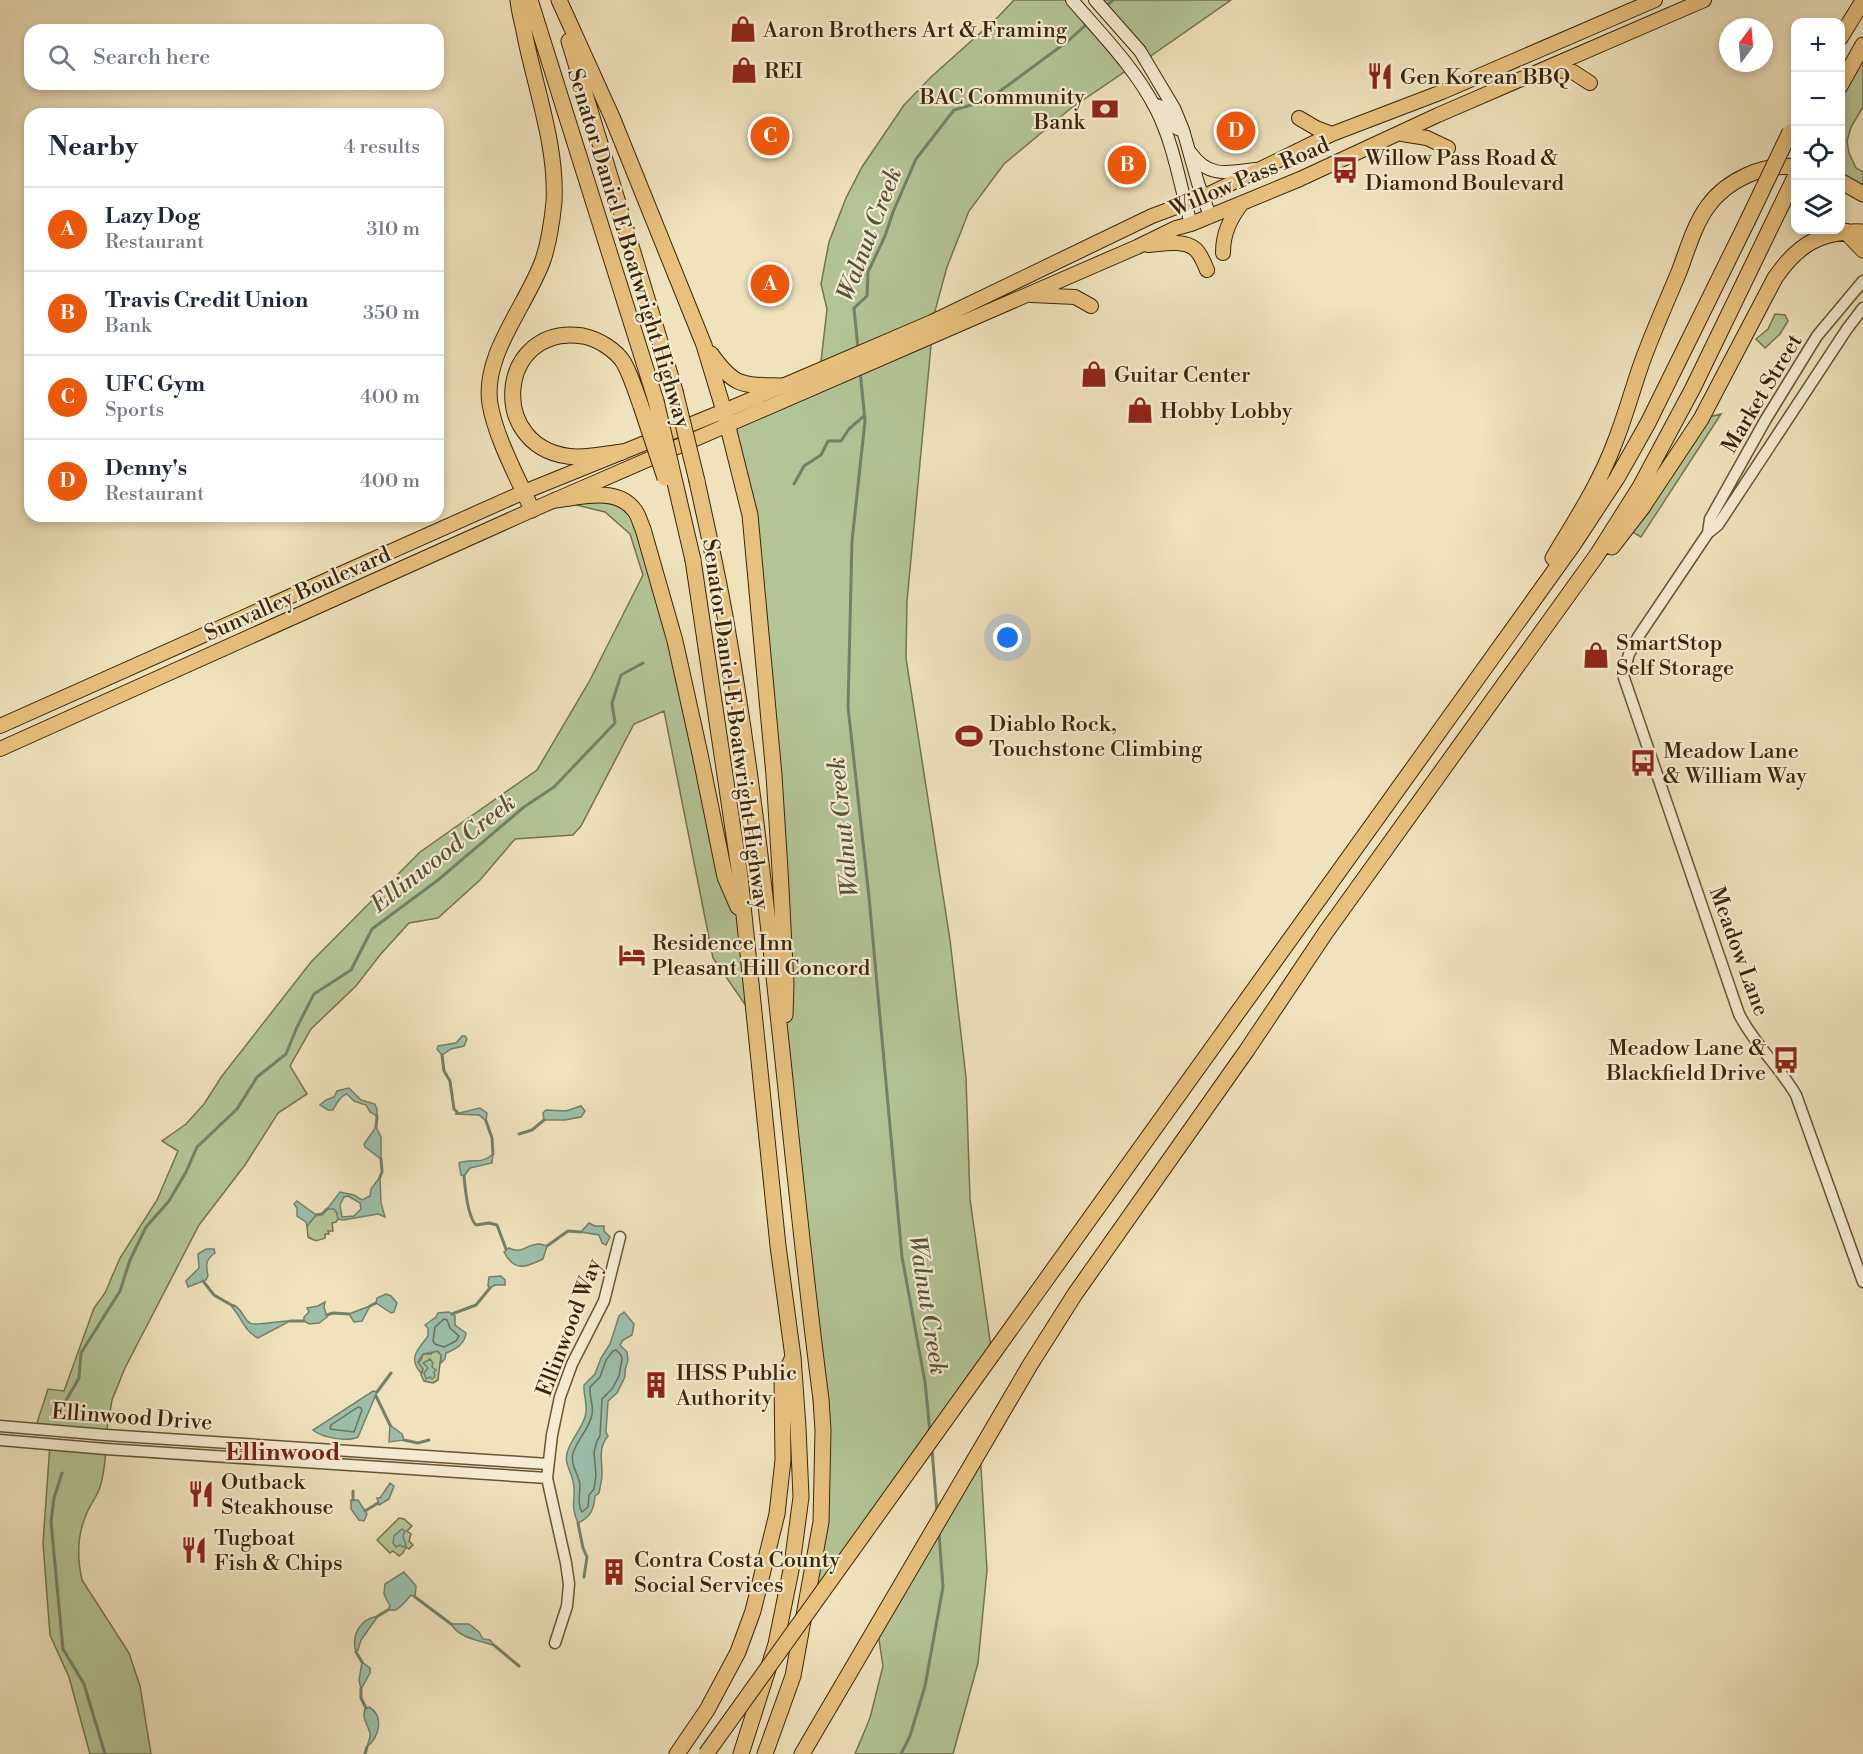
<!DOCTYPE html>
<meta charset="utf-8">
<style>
:root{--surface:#fff;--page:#f6f6f7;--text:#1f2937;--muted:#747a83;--line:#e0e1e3;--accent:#ea580c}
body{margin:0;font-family:"Libre Bodoni",serif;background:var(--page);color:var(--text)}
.controls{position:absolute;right:18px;top:18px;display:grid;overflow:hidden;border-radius:12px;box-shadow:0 3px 9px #0003}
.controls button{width:54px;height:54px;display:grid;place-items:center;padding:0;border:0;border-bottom:2px solid var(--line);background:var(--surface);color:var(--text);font:30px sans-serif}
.compass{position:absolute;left:1719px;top:18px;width:54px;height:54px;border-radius:50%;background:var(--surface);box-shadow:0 3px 9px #0003;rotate:16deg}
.you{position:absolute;left:1008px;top:638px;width:21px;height:21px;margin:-15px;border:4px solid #fff;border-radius:50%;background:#1a73e8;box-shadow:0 0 0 9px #1a73e833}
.badge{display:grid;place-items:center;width:39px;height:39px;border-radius:50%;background:var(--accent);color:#fff;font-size:20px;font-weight:700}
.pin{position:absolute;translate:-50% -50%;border:3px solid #fff;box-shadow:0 2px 6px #0006}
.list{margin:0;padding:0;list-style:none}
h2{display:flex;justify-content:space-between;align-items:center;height:78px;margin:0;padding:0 24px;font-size:26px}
h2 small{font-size:20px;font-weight:400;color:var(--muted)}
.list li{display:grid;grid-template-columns:39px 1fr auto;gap:18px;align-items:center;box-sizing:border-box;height:84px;padding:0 24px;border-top:2px solid var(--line)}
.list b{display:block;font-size:22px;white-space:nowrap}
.list p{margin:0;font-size:20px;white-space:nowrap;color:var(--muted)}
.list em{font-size:20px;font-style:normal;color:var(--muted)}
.icon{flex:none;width:33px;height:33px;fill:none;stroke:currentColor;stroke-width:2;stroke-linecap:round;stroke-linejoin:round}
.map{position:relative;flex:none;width:1863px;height:1754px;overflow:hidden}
.search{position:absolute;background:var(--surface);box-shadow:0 3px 9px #0003;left:24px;top:24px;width:420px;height:66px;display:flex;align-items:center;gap:15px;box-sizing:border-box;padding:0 21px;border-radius:18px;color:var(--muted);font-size:22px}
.panel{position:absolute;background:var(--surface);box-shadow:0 3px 9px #0003;left:24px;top:108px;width:420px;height:414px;border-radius:18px}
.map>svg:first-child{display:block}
.green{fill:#b3c496;stroke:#76744e;stroke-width:1.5}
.water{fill:#9bbfab;stroke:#748169;stroke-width:1.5;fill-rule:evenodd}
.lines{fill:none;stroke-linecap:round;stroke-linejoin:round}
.shore{stroke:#6a7259;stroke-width:1.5}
.stream{stroke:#748169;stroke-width:3}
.tertiary-casing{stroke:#675434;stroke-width:13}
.secondary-casing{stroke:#3a2507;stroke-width:14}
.primary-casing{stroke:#3a2507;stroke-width:16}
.motorway-casing{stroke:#3a2507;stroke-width:17}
.tertiary{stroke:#f5ecd3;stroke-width:10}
.secondary{stroke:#f5ecd3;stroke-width:12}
.primary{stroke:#e8c17e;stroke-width:14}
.motorway{stroke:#e8c17e;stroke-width:15}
.motorway-bridge-casing{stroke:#3a2507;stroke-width:17;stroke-linecap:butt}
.motorway-bridge{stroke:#e8c17e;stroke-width:15}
.labels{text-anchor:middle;stroke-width:4.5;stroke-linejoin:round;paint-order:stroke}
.poi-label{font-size:22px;fill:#3a2507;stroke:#f5ecd3;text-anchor:start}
.street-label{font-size:22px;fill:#3a2507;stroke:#f5ecd3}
.water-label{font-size:24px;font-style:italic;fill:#575338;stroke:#f5ecd3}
.neighbourhood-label{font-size:24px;font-weight:bold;fill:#7a1f14;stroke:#f5ecd3}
</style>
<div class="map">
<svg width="1863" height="1754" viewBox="0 0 1863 1754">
<rect width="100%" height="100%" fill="#efe2bc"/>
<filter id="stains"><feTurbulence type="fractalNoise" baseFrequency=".00333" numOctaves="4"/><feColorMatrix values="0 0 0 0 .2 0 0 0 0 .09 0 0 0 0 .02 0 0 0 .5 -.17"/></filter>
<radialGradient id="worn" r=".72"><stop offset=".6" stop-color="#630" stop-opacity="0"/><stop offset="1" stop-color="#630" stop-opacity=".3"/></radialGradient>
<path class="green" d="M1014,0H1072L1130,68L1070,109L1004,164L969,211L947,267L932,322L820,370L827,309L821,284L829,242L846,198L862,167L904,105L931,77L998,17Z
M1095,0H1231L1145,60Z
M1863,45V107L1851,127L1847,141L1849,153L1856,168L1863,172V194L1841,181V86Z
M1775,314L1785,315L1788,321L1780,334L1765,348L1756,339L1768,329Z
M932,335L907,601L906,658L950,940L966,1077L970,1199L992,1355L808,1612L822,1494L783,1069L786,984L752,533L727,425Z
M1721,414L1641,537L1631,531L1649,512L1678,456L1701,419Z
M602,495L635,511L743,919L753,1016L713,958L664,711L634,724L581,826L573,835L515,839L480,880L438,918L409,923L380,955L356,986L311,1029L290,1066L307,1094L278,1113L245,1165L199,1225L125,1368L112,1400L106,1435L35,1429L48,1389L64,1391L94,1308L105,1293L120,1258L157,1200L178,1151L162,1141L186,1124L204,1104L222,1076L311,962L420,852L537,770L589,682L643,575L630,534L605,512L556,500Z
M334,1208L337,1213L338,1219L336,1222L332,1223L333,1231H328L329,1234H325V1238C316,1241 317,1242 308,1237L307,1226L316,1215L322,1214L327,1209Z
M436,1350L441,1355L438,1380L433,1383L424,1381L421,1375L423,1369L418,1362L421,1360L423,1354H431Z
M50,1444L106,1449C105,1463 104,1477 99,1490C95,1499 89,1507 86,1515C77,1536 77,1558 82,1580L129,1653L140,1686L151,1754H90L69,1677L50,1635L43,1543Z
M980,1450L987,1570L978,1663L953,1754H855L870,1718L883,1666L877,1627Z
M399,1518L404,1519L412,1526L407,1531L411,1534L409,1541L413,1545L409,1549L406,1547L403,1553L399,1556L393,1551L390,1553L377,1540Z"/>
<path class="water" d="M462,1036H465L467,1039L464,1046L451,1049L442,1055L437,1049L438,1046L456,1043Z
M349,1088L361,1100L375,1104L377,1109V1116L370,1112L366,1105L354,1101L347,1094C341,1095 336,1104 333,1110H328L320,1105L326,1100L334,1097L337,1091Z
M581,1106L585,1111L581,1117L565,1120H544L543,1113L546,1110L566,1111Z
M480,1108L487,1113L486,1121L479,1115L455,1114Z
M376,1127L381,1137V1159L365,1147L364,1144Z
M493,1154L492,1163L470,1168L464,1176L461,1175L459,1163C471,1158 482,1165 493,1154Z
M380,1177L381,1203L385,1217L378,1214L343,1220L338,1219L337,1213L334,1209H327L340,1192L354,1195L362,1200L370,1196L371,1189ZM348,1196L360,1203L361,1209L354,1216L342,1217L340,1205L344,1197Z
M297,1201L316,1215L307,1226L306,1222L297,1216V1208L294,1204Z
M589,1223L595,1226H604V1231L610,1237L606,1245L602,1243L599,1235L581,1232Z
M540,1244L547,1246L543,1259C526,1267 515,1273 504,1252L509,1248C523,1255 525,1244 540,1244Z
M206,1249H214L215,1253C205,1260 206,1265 208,1276L206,1280L188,1287L186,1281L199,1268L198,1254Z
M501,1276L505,1280V1285H495L490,1288L488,1286L489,1277Z
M386,1294L391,1296L397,1303L394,1312L391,1313L376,1303L377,1298Z
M325,1302L324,1307L327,1317L319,1323L309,1324L304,1321V1317L309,1312L307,1308L318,1306Z
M234,1305C243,1310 244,1320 250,1323C256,1327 279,1320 290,1321L258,1338C244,1331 242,1318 232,1307Z
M370,1306L362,1321L354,1322L349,1314Z
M449,1312L455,1316V1325L466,1333C465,1344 456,1349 446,1353L445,1359L441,1363V1355L438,1351L423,1354L418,1362L423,1369L421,1373C407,1357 419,1349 428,1336V1328L425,1325L436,1317L438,1313Z
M624,1312L634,1324L632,1335L623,1340L620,1345L627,1352L628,1360L625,1370V1377L617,1393L608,1401L606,1432L608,1436C598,1448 602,1459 602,1474C602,1480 600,1487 599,1493L595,1496C594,1509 591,1517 578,1523C569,1504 577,1497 573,1481C571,1470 563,1463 568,1450C572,1439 581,1429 585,1417C589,1406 583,1396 584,1385L595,1374L601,1358L610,1344L619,1316Z
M430,1359L433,1363L432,1367L436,1370L434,1372L435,1376L432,1379L430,1377L426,1379L424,1373L428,1368L423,1363Z
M373,1391L377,1392L358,1437C348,1442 322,1438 313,1430Z
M390,1425L402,1434L404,1440L389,1442Z
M390,1483L394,1486L389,1499L379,1505L377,1498H380Z
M351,1500H358L367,1514L364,1521L359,1520L351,1509Z
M402,1529L405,1531L403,1536L406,1545L403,1547L400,1545L396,1547L393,1543L394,1536Z
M404,1572L416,1586L415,1597L411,1595C407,1600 402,1606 396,1610H388L390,1606L384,1594L385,1584Z
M378,1616L361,1640L358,1650L356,1652C351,1635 360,1619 378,1616Z
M451,1624H469L479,1632L483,1639L490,1640L495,1646C480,1640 460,1639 451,1624Z
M362,1662L370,1668V1673L361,1689L359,1680Z
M369,1707C384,1716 380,1736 367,1747C368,1742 371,1738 370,1733C367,1723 362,1719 365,1709Z"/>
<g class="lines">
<path class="shore" d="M444,1319L447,1320L450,1328L459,1336L456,1341L444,1347L435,1344L433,1341L435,1327Z
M616,1350L621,1355L622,1359L619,1376L612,1389L602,1399L600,1436L597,1441L594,1452L596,1475L594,1489L589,1495L588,1507L582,1512C577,1504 580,1495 580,1485C579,1474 570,1466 573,1453C577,1440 589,1429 592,1415C594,1405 589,1397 590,1387L600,1377L606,1360L613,1351Z
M358,1407L361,1408L362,1410L354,1432L330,1429L331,1425Z"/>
<path class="stream" d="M1106,6L1113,0
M858,349L854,308L867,296L868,272L885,236L893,212L916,159L954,110L988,100L1068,41L1088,23
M860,370L865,421L852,541L848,707L869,897L902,1257L925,1382L930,1432
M794,484L804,466L821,455L828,441H841L849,429L864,416
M442,1055L444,1071L450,1081L454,1109L457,1112
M486,1121L492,1138L493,1154
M376,1127L377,1116
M519,1134L532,1130L544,1120
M464,1176C465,1188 468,1217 476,1225L489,1223L497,1225L506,1249
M380,1177L382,1172L381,1159
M316,1215L322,1214L327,1209
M547,1246L568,1231L581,1232
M203,1281L214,1295L233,1306
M370,1306L376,1303
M452,1314L476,1305L490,1288
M327,1315L333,1313L349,1314
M290,1321H304
M377,1392L391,1373
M376,1396L390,1425
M61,1409L79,1378L81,1353L120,1291L130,1260L146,1227L169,1201L186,1172L197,1147L237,1109L257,1077L286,1054L297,1027L314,994L351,970L372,929L438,880L524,807L554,787L615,723L612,703L621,675L643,663
M404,1440L418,1443L429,1440
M932,1450L937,1512
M62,1473L54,1498L51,1522L63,1649L84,1684L105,1754
M353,1500V1491
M365,1511L378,1503
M578,1523L583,1548L587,1557L584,1577
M415,1597L451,1624
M378,1616L388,1610
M495,1646L519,1666
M356,1652L362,1662
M361,1689V1698L366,1708
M365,1754L367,1747
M901,1754L910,1736L925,1686L943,1587L939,1534"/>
<defs>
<path id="tertiary" d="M1152,103L1163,106L1176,129L1184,132
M1863,308L1847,329L1718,525L1708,533L1638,637L1629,654L1623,675L1739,1014C1754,1044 1779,1066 1796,1095L1863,1282
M1708,533L1710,519L1766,419L1817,336L1863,281
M0,1426L106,1435L548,1464
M0,1440L106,1449L547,1478
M555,1643L567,1606L569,1584L566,1563L547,1478L552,1435L560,1397L572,1364L604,1301L620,1237"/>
<path id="secondary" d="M1072,0C1102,35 1135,68 1156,109C1174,144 1180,186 1191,224
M1095,0L1140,51L1174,108L1183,130L1198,183L1210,216
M1191,153C1209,179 1229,172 1256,169"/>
<path id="primary" d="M1548,69L1573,72L1590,83
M1299,118L1316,128L1332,134
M1402,134L1427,138L1448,148
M1148,245C1161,244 1184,239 1195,249C1201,254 1204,263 1207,270
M1223,253C1223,233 1230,219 1242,203
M1031,295L1075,297L1091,306
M0,726L524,492L724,411L932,322L1152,216L1203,197L1332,134L1442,92L1655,0
M0,749L532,510L1137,247L1176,228L1191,224L1300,179L1438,115L1704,0"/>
<path id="motorway" d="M518,0C519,12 523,24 525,36C536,90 557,147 554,202C552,222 549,242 543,260C527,305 482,355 490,404C496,439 518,478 532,510
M530,0L656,401
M559,0L612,117L704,345L724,411L750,515L774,775L780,870L786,984L785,1015
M1840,38L1863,1
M569,41L675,391
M1840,86L1863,45
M1840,181L1863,194
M1845,231L1863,250
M711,354C735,388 743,385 782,386
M622,452C608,454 592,457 577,457C484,453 497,322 583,336C598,339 616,350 624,363C631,376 636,392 641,406
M697,481C707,528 718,575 726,622C771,879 787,1140 821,1399L823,1430L821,1522L793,1676L765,1754
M556,500C580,497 618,486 635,511C639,516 640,523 643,529L675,641L700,754L725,877L738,907
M1612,547L1642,508L1701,419L1775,278C1798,244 1822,230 1863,232
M1553,558C1575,521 1600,483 1615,442C1625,417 1632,391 1641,365C1652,334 1666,303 1679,272C1687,251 1694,225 1708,206C1727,180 1764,163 1796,167
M693,560L740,876L778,1246L793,1357L798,1427L801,1497L792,1565L776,1644L741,1754
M992,1355L1573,545L1617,478L1648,423L1747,222
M677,1754L707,1710L738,1652L753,1611L777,1514L783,1460L782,1382L792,1359
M802,1754L1030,1365L1075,1294L1247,1050L1326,932L1597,555L1640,487L1693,388L1796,175"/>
</defs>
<use href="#tertiary" class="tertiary-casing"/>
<use href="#secondary" class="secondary-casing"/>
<use href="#primary" class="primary-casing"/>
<use href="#motorway" class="motorway-casing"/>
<use href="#tertiary" class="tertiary"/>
<use href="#secondary" class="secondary"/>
<use href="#primary" class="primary"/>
<use href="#motorway" class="motorway"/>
<defs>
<path id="motorway-bridge" d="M1747,222L1790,132
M675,391L697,481
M656,401L693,560
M641,406L665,478
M706,1754L992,1355"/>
</defs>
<use href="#motorway-bridge" class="motorway-bridge-casing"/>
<use href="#motorway-bridge" class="motorway-bridge"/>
</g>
<defs>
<symbol id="shop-bare" viewBox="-9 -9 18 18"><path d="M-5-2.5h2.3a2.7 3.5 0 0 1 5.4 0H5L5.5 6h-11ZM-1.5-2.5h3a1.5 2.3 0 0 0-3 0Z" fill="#8f2418" stroke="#f5ecd3" stroke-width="2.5" paint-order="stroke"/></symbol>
<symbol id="restaurant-bare" viewBox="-9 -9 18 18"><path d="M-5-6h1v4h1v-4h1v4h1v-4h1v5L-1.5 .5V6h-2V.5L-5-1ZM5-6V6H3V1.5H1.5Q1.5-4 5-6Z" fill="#8f2418" stroke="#f5ecd3" stroke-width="2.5" paint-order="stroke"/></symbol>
<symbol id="bank-bare" viewBox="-9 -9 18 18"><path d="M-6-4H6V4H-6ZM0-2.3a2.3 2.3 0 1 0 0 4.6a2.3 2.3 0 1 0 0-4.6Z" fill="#8f2418" stroke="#f5ecd3" stroke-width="2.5" paint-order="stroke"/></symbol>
<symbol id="bus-bare" viewBox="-9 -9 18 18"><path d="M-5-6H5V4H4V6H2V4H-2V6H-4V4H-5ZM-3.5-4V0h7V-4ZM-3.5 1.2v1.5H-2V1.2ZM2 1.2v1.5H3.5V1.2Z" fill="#8f2418" stroke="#f5ecd3" stroke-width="2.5" paint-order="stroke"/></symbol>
<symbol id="stadium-bare" viewBox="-9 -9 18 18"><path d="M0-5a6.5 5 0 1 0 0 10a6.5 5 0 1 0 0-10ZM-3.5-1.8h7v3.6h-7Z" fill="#8f2418" stroke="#f5ecd3" stroke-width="2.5" paint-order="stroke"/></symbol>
<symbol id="hotel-bare" viewBox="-9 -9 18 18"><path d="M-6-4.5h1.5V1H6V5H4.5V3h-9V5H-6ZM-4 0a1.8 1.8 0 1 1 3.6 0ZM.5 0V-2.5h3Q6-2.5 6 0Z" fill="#8f2418" stroke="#f5ecd3" stroke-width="2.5" paint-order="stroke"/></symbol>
<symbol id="building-bare" viewBox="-9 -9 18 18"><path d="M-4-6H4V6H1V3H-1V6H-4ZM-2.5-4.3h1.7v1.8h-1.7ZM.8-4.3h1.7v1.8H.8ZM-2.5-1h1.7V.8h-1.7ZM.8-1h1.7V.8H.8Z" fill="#8f2418" stroke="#f5ecd3" stroke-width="2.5" paint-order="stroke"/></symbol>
</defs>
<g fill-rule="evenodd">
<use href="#shop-bare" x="724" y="10" width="38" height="38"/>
<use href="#shop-bare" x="725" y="51" width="38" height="38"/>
<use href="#restaurant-bare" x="1361" y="57" width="38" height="38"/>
<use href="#bank-bare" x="1086" y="90" width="38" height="38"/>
<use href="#bus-bare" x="1326" y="151" width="38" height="38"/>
<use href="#shop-bare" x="1075" y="355" width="38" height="38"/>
<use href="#shop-bare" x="1121" y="391" width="38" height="38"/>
<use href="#shop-bare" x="1577" y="636" width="38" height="38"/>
<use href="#stadium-bare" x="950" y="717" width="38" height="38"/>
<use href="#bus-bare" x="1624" y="744" width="38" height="38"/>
<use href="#hotel-bare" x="613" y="936" width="38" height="38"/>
<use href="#bus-bare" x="1767" y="1041" width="38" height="38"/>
<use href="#building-bare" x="637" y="1366" width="38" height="38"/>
<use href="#restaurant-bare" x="182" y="1475" width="38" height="38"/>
<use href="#restaurant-bare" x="175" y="1531" width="38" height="38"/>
<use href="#building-bare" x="595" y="1553" width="38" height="38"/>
</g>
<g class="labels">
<g class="poi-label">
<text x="763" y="37">Aaron Brothers Art &amp; Framing</text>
<text x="764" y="78">REI</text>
<text x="1400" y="84">Gen Korean BBQ</text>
<text x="1085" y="104" text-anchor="end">BAC Community<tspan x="1085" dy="25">Bank</tspan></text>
<text x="1365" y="165">Willow Pass Road &amp;<tspan x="1365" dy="25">Diamond Boulevard</tspan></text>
<text x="1114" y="382">Guitar Center</text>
<text x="1160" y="418">Hobby Lobby</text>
<text x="1616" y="650">SmartStop<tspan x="1616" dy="25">Self Storage</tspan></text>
<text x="989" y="731">Diablo Rock,<tspan x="989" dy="25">Touchstone Climbing</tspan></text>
<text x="1663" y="758">Meadow Lane<tspan x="1663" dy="25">&amp; William Way</tspan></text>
<text x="652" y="950">Residence Inn<tspan x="652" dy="25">Pleasant Hill Concord</tspan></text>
<text x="1766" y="1055" text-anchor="end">Meadow Lane &amp;<tspan x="1766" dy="25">Blackfield Drive</tspan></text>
<text x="676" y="1380">IHSS Public<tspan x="676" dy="25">Authority</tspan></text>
<text x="221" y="1489">Outback<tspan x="221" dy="25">Steakhouse</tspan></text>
<text x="214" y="1545">Tugboat<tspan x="214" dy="25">Fish &amp; Chips</tspan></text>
<text x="634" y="1567">Contra Costa County<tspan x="634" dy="25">Social Services</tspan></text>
</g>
<g class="street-label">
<text transform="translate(1249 176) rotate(-23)" y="8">Willow Pass Road</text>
<text transform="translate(630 248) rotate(73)" y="8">Senator Daniel E Boatwright Highway</text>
<text transform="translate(1761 393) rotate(-59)" y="8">Market Street</text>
<text transform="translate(297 593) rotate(-24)" y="8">Sunvalley Boulevard</text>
<text transform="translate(737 724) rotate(82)" y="8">Senator Daniel E Boatwright Highway</text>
<text transform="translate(1740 951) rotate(70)" y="8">Meadow Lane</text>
<text transform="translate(568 1327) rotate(-69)" y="8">Ellinwood Way</text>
<text transform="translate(132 1416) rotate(4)" y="8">Ellinwood Drive</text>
</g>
<g class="water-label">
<text transform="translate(869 234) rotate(-69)" y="8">Walnut Creek</text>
<text transform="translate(843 827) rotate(-96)" y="8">Walnut Creek</text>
<text transform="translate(443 853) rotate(-38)" y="8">Ellinwood Creek</text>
<text transform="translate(928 1305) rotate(81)" y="8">Walnut Creek</text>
</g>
<g class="neighbourhood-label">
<text x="283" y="1460">Ellinwood</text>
</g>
</g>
<rect width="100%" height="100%" filter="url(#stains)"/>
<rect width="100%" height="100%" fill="url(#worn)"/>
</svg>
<div class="controls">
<button>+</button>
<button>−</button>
<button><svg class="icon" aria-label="locate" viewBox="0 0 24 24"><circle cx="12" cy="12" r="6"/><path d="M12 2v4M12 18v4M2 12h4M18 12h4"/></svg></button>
<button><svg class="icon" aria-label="layers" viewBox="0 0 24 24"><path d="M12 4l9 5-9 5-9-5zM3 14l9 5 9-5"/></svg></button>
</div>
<svg class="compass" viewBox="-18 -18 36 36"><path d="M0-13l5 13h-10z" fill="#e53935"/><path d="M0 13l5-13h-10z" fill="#747a83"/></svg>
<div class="you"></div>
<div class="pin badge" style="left:770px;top:284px">A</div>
<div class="pin badge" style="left:1127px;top:165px">B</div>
<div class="pin badge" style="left:770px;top:136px">C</div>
<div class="pin badge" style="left:1236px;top:131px">D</div>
<div class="search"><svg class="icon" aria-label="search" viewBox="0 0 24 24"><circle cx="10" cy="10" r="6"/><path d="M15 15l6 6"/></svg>Search here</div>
<section class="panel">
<h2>Nearby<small>4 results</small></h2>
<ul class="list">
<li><span class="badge">A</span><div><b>Lazy Dog</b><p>Restaurant</p></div><em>310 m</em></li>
<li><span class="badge">B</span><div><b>Travis Credit Union</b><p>Bank</p></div><em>350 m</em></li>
<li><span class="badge">C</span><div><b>UFC Gym</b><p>Sports</p></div><em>400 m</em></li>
<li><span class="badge">D</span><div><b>Denny's</b><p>Restaurant</p></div><em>400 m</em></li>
</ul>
</section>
</div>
